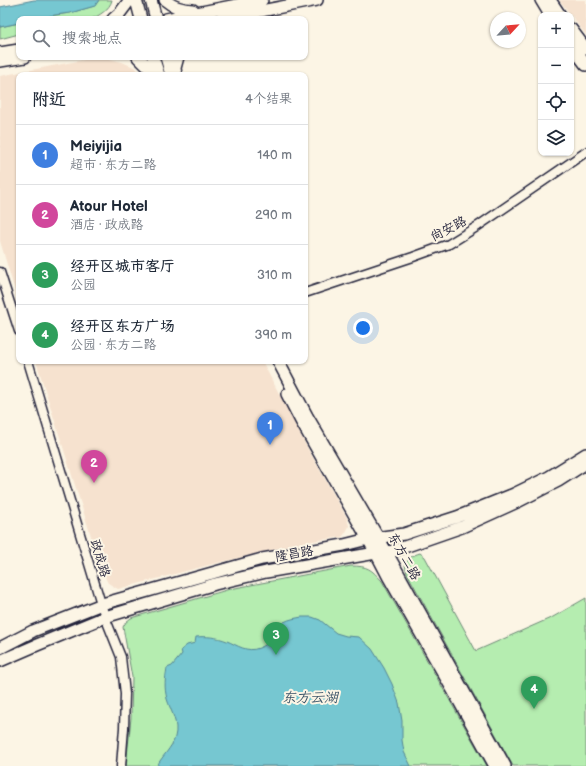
<!DOCTYPE html>
<html lang="zh">
<meta charset="utf-8">
<style>
:root{--surface:#fff;--page:#f6f6f7;--text:#1f2937;--muted:#747a83;--line:#e0e1e3;--accent:#22223b}
body{margin:0;font-family:"Balsamiq Sans","LXGW WenKai TC",sans-serif;background:var(--page);color:var(--text)}
.controls{position:absolute;right:12px;top:12px;display:grid;overflow:hidden;border-radius:8px;box-shadow:0 1px 3px #0004}
.controls button{width:36px;height:36px;display:grid;place-items:center;padding:0;border:0;border-bottom:1px solid var(--line);background:var(--surface);color:var(--text);font:20px sans-serif}
.compass{position:absolute;left:490px;top:12px;width:36px;height:36px;border-radius:50%;background:var(--surface);box-shadow:0 1px 3px #0004;rotate:64deg}
.you{position:absolute;left:363px;top:328px;width:14px;height:14px;margin:-10px;border:3px solid #fff;border-radius:50%;background:#1a73e8;box-shadow:0 0 0 6px #1a73e833}
.badge{display:grid;place-items:center;width:26px;height:26px;border-radius:50%;background:var(--accent);color:#fff;font-size:13px;font-weight:700}
.pin{position:absolute;translate:-50% -33px;filter:drop-shadow(0 1px 2px #0008)}
.pin::after{content:'';position:absolute;top:21px;width:14px;height:12px;background:inherit;clip-path:polygon(0 0,100% 0,50% 100%)}
.list{margin:0;padding:0;list-style:none}
h2{display:flex;justify-content:space-between;align-items:center;height:52px;margin:0;padding:0 16px;font-size:17px}
h2 small{font-size:13px;font-weight:400;color:var(--muted)}
.list li{display:grid;grid-template-columns:26px 1fr auto;gap:12px;align-items:center;box-sizing:border-box;height:60px;padding:0 16px;border-top:1px solid var(--line)}
.list b{display:block;font-size:15px;white-space:nowrap}
.list p{margin:0;font-size:13px;white-space:nowrap;color:var(--muted)}
.list em{font-size:13px;font-style:normal;color:var(--muted)}
.icon{flex:none;width:22px;height:22px;fill:none;stroke:currentColor;stroke-width:2;stroke-linecap:round;stroke-linejoin:round}
.map{position:relative;flex:none;width:586px;height:766px;overflow:hidden}
.search{position:absolute;background:var(--surface);box-shadow:0 1px 3px #0004;left:16px;top:16px;width:292px;height:44px;display:flex;align-items:center;gap:10px;box-sizing:border-box;padding:0 14px;border-radius:8px;color:var(--muted);font-size:15px}
.panel{position:absolute;background:var(--surface);box-shadow:0 1px 3px #0004;left:16px;top:72px;width:292px;height:292px;border-radius:8px}
.map>svg:first-child{display:block}
.built{fill:#f6e2cf}
.green{fill:#b5edb0;stroke:#6c8876}
.water{fill:#76c7d1;stroke:#548595}
.lines{fill:none;stroke-linecap:round;stroke-linejoin:round}
.street-casing{stroke:#22223b;stroke-width:11}
.secondary-casing{stroke:#22223b;stroke-width:14}
.street{stroke:#fcf5e5;stroke-width:8}
.secondary{stroke:#fcf5e5;stroke-width:11}
.labels{text-anchor:middle;stroke-width:4;stroke-linejoin:round;paint-order:stroke}
.street-label{font-size:13px;fill:#22223b;stroke:#fcf5e5}
.water-label{font-size:14px;font-style:italic;fill:#3b5468;stroke:#fcf5e5}
</style>
<div class="map">
<svg width="586" height="766" viewBox="0 0 586 766">
<rect width="100%" height="100%" fill="#fcf5e5"/>
<filter id="ink" filterUnits="userSpaceOnUse"><feTurbulence type="fractalNoise" baseFrequency=".025" numOctaves="2"/><feDisplacementMap in="SourceGraphic" scale="8" xChannelSelector="R" yChannelSelector="G"/><feConvolveMatrix kernelMatrix="1 2 1 2 8 2 1 2 1" color-interpolation-filters="sRGB"/></filter>
<g filter="url(#ink)">
<path class="built" d="M559,0H586V35L571,15Z
M99,57H103L122,62L136,68L142,75H19V304L0,241V76Z
M36,361H262L308,449L347,518L349,526L346,532L342,537L306,542L213,564L118,589L108,583L102,571Z"/>
<path class="green" d="M99,0H112C110,9 99,16 91,19H37L55,15L70,13L94,6Z
M19,23V34L0,39V27Z
M420,553L425,557L476,651L553,617L586,598V766H513L407,573L405,565C408,558 413,555 420,553Z
M351,566C368,566 371,569 382,581L487,766H126L131,718L132,677L123,627L126,622L131,618L230,589Z"/>
<path class="water" d="M34,0H99L95,6L70,13L55,15L37,19H19V23L0,27V7Z
M302,617H312L320,620L336,633L346,636L359,637L372,649L384,668L392,684L399,703L402,721V740L404,752L411,766H157C162,756 172,748 175,737C179,723 171,712 167,699C164,687 165,680 167,668L172,666L182,654L181,650L187,645L195,643L196,637C206,636 217,637 227,641C237,645 247,653 259,648C274,643 273,629 284,622C289,619 297,618 302,617Z"/>
<g class="lines">
<defs>
<path id="street" d="M0,272L19,331
M305,293L413,257L449,244L478,226L586,152
M28,361L105,617L121,657L125,694L124,728L121,766"/>
<path id="secondary" d="M136,0L141,19
M151,0L156,19
M165,0C173,7 183,10 193,10
M541,0L550,15
M550,0L560,15
M113,19L120,13L129,1V0
M166,19L262,0
M221,19L317,0
M571,29L586,49
M571,45L586,65
M0,53L19,50
M138,57L151,70L155,75
M153,57L159,75
M166,57L171,75
M0,61L25,57
M176,75L175,68L178,57
M278,361L307,416L387,553L505,766
M287,394L301,421L376,553L388,576L454,692L495,766
M0,648L33,631L102,604L262,559L344,545L368,539L404,534L457,517L514,494L549,477L586,454
M0,661L37,645L105,617L215,584L266,572L376,553H387L462,527L517,502L558,481L586,463"/>
</defs>
<use href="#street" class="street-casing"/>
<use href="#secondary" class="secondary-casing"/>
<use href="#street" class="street"/>
<use href="#secondary" class="secondary"/>
</g>
</g>
<g class="labels">
<g class="street-label">
<text transform="translate(448 228) rotate(-27)" y="5">尚安路</text>
<text transform="translate(294 553) rotate(-10)" y="5">隆昌路</text>
<text transform="translate(405 556) rotate(61)" y="5">东方二路</text>
<text transform="translate(101 558) rotate(73)" y="5">政成路</text>
</g>
<g class="water-label">
<text x="310" y="702">东方云湖</text>
</g>
</g>
</svg>
<div class="controls">
<button>+</button>
<button>−</button>
<button><svg class="icon" aria-label="locate" viewBox="0 0 24 24"><circle cx="12" cy="12" r="6"/><path d="M12 2v4M12 18v4M2 12h4M18 12h4"/></svg></button>
<button><svg class="icon" aria-label="layers" viewBox="0 0 24 24"><path d="M12 4l9 5-9 5-9-5zM3 14l9 5 9-5"/></svg></button>
</div>
<svg class="compass" viewBox="-18 -18 36 36"><path d="M0-13l5 13h-10z" fill="#e53935"/><path d="M0 13l5-13h-10z" fill="#747a83"/></svg>
<div class="you"></div>
<div class="pin badge" style="left:270px;top:445px;background:#3f7fe0">1</div>
<div class="pin badge" style="left:94px;top:483px;background:#d1479c">2</div>
<div class="pin badge" style="left:276px;top:655px;background:#2e9e5b">3</div>
<div class="pin badge" style="left:534px;top:709px;background:#2e9e5b">4</div>
<div class="search"><svg class="icon" aria-label="search" viewBox="0 0 24 24"><circle cx="10" cy="10" r="6"/><path d="M15 15l6 6"/></svg>搜索地点</div>
<section class="panel">
<h2>附近<small>4个结果</small></h2>
<ul class="list">
<li><span class="badge" style="background:#3f7fe0">1</span><div><b>Meiyijia</b><p>超市 · 东方二路</p></div><em>140 m</em></li>
<li><span class="badge" style="background:#d1479c">2</span><div><b>Atour Hotel</b><p>酒店 · 政成路</p></div><em>290 m</em></li>
<li><span class="badge" style="background:#2e9e5b">3</span><div><b>经开区城市客厅</b><p>公园</p></div><em>310 m</em></li>
<li><span class="badge" style="background:#2e9e5b">4</span><div><b>经开区东方广场</b><p>公园 · 东方二路</p></div><em>390 m</em></li>
</ul>
</section>
</div>
